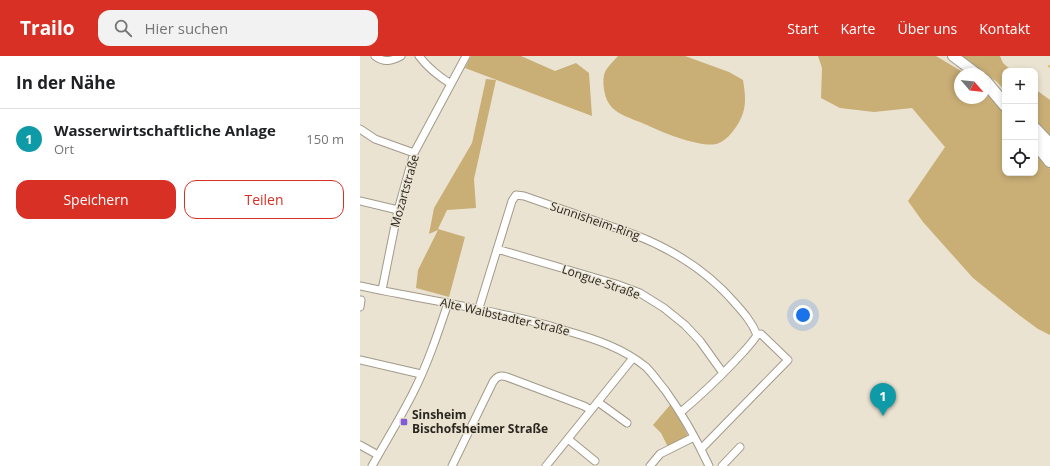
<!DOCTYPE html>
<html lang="de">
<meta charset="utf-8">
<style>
:root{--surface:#fff;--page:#f2f2f2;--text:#202124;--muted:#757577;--line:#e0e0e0;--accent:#d93025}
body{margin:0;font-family:"Open Sans",sans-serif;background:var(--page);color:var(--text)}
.controls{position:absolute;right:12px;top:12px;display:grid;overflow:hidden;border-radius:8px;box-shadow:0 2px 6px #0003}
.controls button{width:36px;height:36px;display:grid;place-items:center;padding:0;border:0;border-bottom:1px solid var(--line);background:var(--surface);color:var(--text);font:20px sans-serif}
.compass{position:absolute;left:594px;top:12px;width:36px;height:36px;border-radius:50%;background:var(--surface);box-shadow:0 2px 6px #0003;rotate:118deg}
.you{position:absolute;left:443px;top:259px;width:14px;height:14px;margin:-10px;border:3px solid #fff;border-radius:50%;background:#1a73e8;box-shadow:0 0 0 6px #1a73e833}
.badge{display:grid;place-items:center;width:26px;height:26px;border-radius:50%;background:var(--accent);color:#fff;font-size:13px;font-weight:700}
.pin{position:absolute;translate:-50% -33px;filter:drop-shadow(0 1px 2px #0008)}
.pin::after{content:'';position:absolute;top:21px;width:14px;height:12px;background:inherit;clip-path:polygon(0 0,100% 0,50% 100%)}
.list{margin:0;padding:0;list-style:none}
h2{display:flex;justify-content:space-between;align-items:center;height:52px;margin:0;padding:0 16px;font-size:17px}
h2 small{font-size:13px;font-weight:400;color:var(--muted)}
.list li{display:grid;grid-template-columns:26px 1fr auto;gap:12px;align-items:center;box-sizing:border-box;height:60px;padding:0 16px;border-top:1px solid var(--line)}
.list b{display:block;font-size:15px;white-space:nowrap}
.list p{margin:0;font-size:13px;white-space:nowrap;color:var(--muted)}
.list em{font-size:13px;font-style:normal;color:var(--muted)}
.actions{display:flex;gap:8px;padding:12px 16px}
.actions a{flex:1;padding:9px 0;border:1px solid var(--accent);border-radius:12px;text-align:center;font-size:14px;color:var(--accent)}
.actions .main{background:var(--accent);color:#fff}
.icon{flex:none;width:22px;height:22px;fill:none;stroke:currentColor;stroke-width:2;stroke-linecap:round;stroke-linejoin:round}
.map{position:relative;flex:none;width:690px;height:410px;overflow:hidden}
header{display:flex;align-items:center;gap:24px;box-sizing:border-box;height:56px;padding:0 20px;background:var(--accent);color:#fff}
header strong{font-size:19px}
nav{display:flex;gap:22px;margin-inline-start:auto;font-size:14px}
.search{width:280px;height:36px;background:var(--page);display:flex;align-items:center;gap:10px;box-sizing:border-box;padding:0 14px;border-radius:12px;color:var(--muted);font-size:15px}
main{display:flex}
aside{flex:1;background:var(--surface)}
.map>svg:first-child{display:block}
.green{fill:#c9ae76}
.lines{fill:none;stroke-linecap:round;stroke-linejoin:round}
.stream{stroke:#e0b863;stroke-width:2}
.minor-casing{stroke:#a19a8a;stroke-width:9}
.secondary-casing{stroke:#a19a8a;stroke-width:12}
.trunk-casing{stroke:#a19a8a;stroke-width:14}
.minor{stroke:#fff;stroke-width:7}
.secondary{stroke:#fff;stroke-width:10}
.trunk{stroke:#fff;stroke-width:12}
.poi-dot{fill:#825cd6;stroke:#ebe3d2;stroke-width:1.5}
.labels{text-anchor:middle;stroke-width:3;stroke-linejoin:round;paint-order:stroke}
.street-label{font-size:12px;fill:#29261f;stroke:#ebe3d2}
.poi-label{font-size:12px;font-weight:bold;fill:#29261f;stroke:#ebe3d2;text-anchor:start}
</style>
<header>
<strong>Trailo</strong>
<div class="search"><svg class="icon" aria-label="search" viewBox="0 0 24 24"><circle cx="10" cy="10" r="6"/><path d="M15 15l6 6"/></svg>Hier suchen</div>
<nav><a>Start</a><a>Karte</a><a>Über uns</a><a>Kontakt</a></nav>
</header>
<main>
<aside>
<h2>In der Nähe<small></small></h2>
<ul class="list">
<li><span class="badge" style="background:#0f9aa8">1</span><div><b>Wasserwirtschaftliche Anlage</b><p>Ort</p></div><em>150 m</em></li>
</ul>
<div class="actions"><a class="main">Speichern</a><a>Teilen</a></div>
</aside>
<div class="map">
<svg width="690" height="410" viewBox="0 0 690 410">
<rect width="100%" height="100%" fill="#ebe3d2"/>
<path class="green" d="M111,0H161L195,15L216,7L229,17L232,60L105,12Z
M258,0H325L369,16L383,24C386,42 387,55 376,71C372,77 366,84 359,87C345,94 301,76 287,69C274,63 255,59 248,46C244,39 241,22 246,14C249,9 254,5 258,0Z
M458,0H576L606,18H600V42H624V31L627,33L645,55V117H675V93L690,113V279L678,273L659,259L613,222L563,166L548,145L585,91L552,52L514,56L480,52L461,42L462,12Z
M598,0H640L643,7L652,15H645V35L637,26Z
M126,23L136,24L114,123L116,152L87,154L78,173L105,181L89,241L56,232L58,214L78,174L69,178L74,152L112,87Z
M675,33L690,44V84L675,67Z
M310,349L321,365L328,380L308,391L301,377L293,369Z"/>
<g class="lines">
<path class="stream" d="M689,10L690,11"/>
<defs>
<path id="minor" d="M15,0C24,7 32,5 41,0
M59,0C68,12 78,20 91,28
M0,73L15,83L54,97
M0,145L38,154
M137,193L256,228L280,237L304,252L325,269L340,285L363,317
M0,230C69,245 139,254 207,275C235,283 263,292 286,311C293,318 299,327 305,334C323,359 336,382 349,410
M22,234L38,154L54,97L106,0
M0,251L1,244
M119,252L152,145L156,139L164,140L273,178C312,193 347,215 374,246C383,256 392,266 397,279L401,278L428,304L341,393
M0,304L61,318
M238,346L267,367
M321,356C340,340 358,323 375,305C383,296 391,289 397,279
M208,383L235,405
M0,389L18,399
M12,410C26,385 41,361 54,335C68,307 78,277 88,247
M92,410L133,326C137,320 140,319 147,321L224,350L231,354
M186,410L273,302
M290,410L300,398L334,381
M362,410L380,391"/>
<path id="secondary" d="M593,0L617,18"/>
<path id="trunk" d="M624,24L645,49
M675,73L690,89
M675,86L690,105"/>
</defs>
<use href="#minor" class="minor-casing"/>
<use href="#secondary" class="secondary-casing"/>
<use href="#trunk" class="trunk-casing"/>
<use href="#minor" class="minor"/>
<use href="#secondary" class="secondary"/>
<use href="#trunk" class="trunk"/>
</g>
<rect class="poi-dot" x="40" y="362" width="8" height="8" rx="2"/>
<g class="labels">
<g class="street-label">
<text transform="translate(45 135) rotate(-74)" y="4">Mozartstraße</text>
<text transform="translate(235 165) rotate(19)" y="4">Sunnisheim-Ring</text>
<text transform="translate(241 226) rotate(19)" y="4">Longue-Straße</text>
<text transform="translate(145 261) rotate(13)" y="4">Alte Waibstadter Straße</text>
</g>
<g class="poi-label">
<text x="52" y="363">Sinsheim<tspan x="52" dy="14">Bischofsheimer Straße</tspan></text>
</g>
</g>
</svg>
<div class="controls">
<button>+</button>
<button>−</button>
<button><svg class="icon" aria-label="locate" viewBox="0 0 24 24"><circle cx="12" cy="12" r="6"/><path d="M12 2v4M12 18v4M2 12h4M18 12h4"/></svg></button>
</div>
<svg class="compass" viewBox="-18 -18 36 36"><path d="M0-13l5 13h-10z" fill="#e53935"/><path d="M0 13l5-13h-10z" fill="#757577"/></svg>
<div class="you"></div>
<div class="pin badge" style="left:523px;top:360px;background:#0f9aa8">1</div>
</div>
</main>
